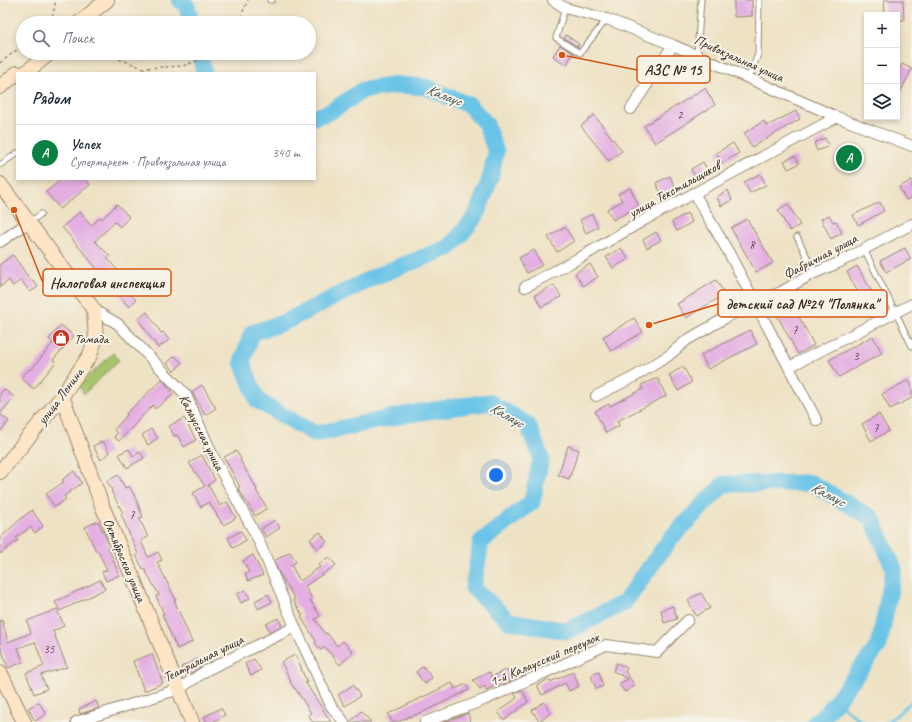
<!DOCTYPE html>
<html lang="ru">
<meta charset="utf-8">
<style>
:root{--surface:#fff;--page:#f2f2f3;--text:#1f2937;--muted:#747a83;--line:#e0e1e3;--accent:#0b8043}
body{margin:0;font-family:Caveat,sans-serif;background:var(--page);color:var(--text)}
.controls{position:absolute;right:12px;top:12px;display:grid;overflow:hidden;border-radius:0px;box-shadow:0 2px 6px #0003}
.controls button{width:36px;height:36px;display:grid;place-items:center;padding:0;border:0;border-bottom:1px solid var(--line);background:var(--surface);color:var(--text);font:20px sans-serif}
.you{position:absolute;left:496px;top:475px;width:14px;height:14px;margin:-10px;border:3px solid #fff;border-radius:50%;background:#1a73e8;box-shadow:0 0 0 6px #1a73e833}
.badge{display:grid;place-items:center;width:26px;height:26px;border-radius:50%;background:var(--accent);color:#fff;font-size:13px;font-weight:700}
.pin{position:absolute;translate:-50% -50%;border:2px solid #fff;box-shadow:0 1px 4px #0006}
.list{margin:0;padding:0;list-style:none}
h2{display:flex;justify-content:space-between;align-items:center;height:52px;margin:0;padding:0 16px;font-size:17px}
h2 small{font-size:13px;font-weight:400;color:var(--muted)}
.list li{display:grid;grid-template-columns:26px 1fr auto;gap:12px;align-items:center;box-sizing:border-box;height:56px;padding:0 16px;border-top:1px solid var(--line)}
.list b{display:block;font-size:15px;white-space:nowrap}
.list p{margin:0;font-size:13px;white-space:nowrap;color:var(--muted)}
.list em{font-size:13px;font-style:normal;color:var(--muted)}
.icon{flex:none;width:22px;height:22px;fill:none;stroke:currentColor;stroke-width:2;stroke-linecap:round;stroke-linejoin:round}
.map{position:relative;flex:none;width:912px;height:722px;overflow:hidden}
.search{position:absolute;background:var(--surface);box-shadow:0 2px 6px #0003;left:16px;top:16px;width:300px;height:44px;display:flex;align-items:center;gap:10px;box-sizing:border-box;padding:0 14px;border-radius:22px;color:var(--muted);font-size:15px}
.panel{position:absolute;background:var(--surface);box-shadow:0 2px 6px #0003;left:16px;top:72px;width:300px;height:108px;border-radius:0px}
.map>svg:first-child{display:block}
.green{fill:#a5c46c;stroke:#707745}
.lines{fill:none;stroke-linecap:round;stroke-linejoin:round}
.stream{stroke:#6ac4e7;stroke-width:3}
.river{stroke:#6ac4e7;stroke-width:17}
.building{fill:#e3aee2}
.service-casing{stroke:#948671;stroke-width:7}
.minor-casing{stroke:#948671;stroke-width:12}
.secondary-casing{stroke:#948671;stroke-width:16}
.path{stroke:#948671;stroke-width:1.5;stroke-dasharray:3 3;stroke-linecap:butt}
.service{stroke:#fff;stroke-width:5}
.minor{stroke:#fff;stroke-width:10}
.secondary{stroke:#fee5c5;stroke-width:14}
.labels{text-anchor:middle;stroke-width:4;stroke-linejoin:round;paint-order:stroke}
.number-label{font-size:12px;fill:#654b4f}
.street-label{font-size:14px;fill:#3b2a1e;stroke:#f7f3e8}
.poi-label{font-size:14px;fill:#3b2a1e;stroke:#f7f3e8;text-anchor:start}
.water-label{font-size:15px;font-style:italic;fill:#49585a;stroke:#f7f3e8}
.leader{fill:none;stroke:#d7540e;stroke-width:1.5}
.callout-dot{fill:#d7540e;stroke:#f7f3e8;stroke-width:1.5}
.callout{fill:#f7f3e8;stroke:#d7540e;stroke-width:1.5}
.callout-label{font-size:15px;text-anchor:middle;font-weight:bold;fill:#3b2a1e}
</style>
<div class="map">
<svg width="912" height="722" viewBox="0 0 912 722">
<rect width="100%" height="100%" fill="#f7f3e8"/>
<filter id="ink" filterUnits="userSpaceOnUse"><feTurbulence type="fractalNoise" baseFrequency=".025" numOctaves="2"/><feDisplacementMap in="SourceGraphic" scale="8" xChannelSelector="R" yChannelSelector="G"/><feConvolveMatrix kernelMatrix="1 2 1 2 8 2 1 2 1" color-interpolation-filters="sRGB"/></filter>
<filter id="wash" filterUnits="userSpaceOnUse"><feTurbulence type="fractalNoise" baseFrequency=".012" numOctaves="4" result="noise"/><feDisplacementMap in="SourceGraphic" scale="16" xChannelSelector="R" yChannelSelector="G"/><feGaussianBlur stdDeviation="0.9" result="paint"/><feColorMatrix in="noise" values="0 0 0 0 0 0 0 0 0 0 0 0 0 0 0 0 0 1.4 0 .05"/><feComposite in="paint" operator="in"/></filter>
<g filter="url(#wash)">
<rect width="100%" height="100%" fill="#eee2c4"/>
<path class="green" d="M113,353L119,360L84,394L79,386Z"/>
<g class="lines">
<path class="stream" d="M836,701L862,722
M887,722L893,718L912,701"/>
<path class="river" d="M180,0L187,6L191,23
M200,53L204,73
M315,117L330,112L363,90L399,85L426,87L469,105L486,124L496,152L490,179L476,216L450,247L376,276L285,322L252,333L242,362L258,401L315,434L409,414L489,402L528,425L541,458L532,502L481,542L473,588L509,621L567,631L624,603L671,538L724,484L811,483L872,518L894,569L879,645L826,714L815,722"/>
</g>
<g id="blocks">
<path class="building" d="M734,0H752V16L734,17Z
M884,0H903L904,20H897V15H885Z
M566,35L579,44L578,47L564,38Z
M560,45L573,53L566,65L553,56Z
M902,64L912,69L897,98V74Z
M705,88L715,105L655,143L644,126Z
M796,111L800,119L752,147L744,133L764,121L767,126Z
M594,115L622,151L609,161L581,126Z
M825,138L829,146L817,151L814,143Z
M733,143L739,153L722,163L716,153Z
M852,146L860,164L847,170L838,152Z
M795,156L799,164L788,169L784,161Z
M703,162L708,171L696,178L691,169Z
M760,174L766,185L750,193L744,182Z
M670,176L675,188L662,195L656,183Z
M62,179H85L90,185L60,209L46,192Z
M912,180V197L906,200L899,187Z
M630,188L639,206L613,220L607,209L622,201L618,194Z
M728,190L732,200L721,206L717,197Z
M880,202L884,211L858,225L853,215Z
M117,204L129,217L120,227L115,222L95,241L110,256L107,258L118,271L115,274L125,284L123,286L136,300L129,307L62,227L80,212L91,226L100,217L102,219Z
M788,204L800,225L790,231L778,210Z
M687,213L692,222L677,231L672,222Z
M592,214L598,227L586,233L580,220Z
M829,215L833,222L836,221L842,233L831,239L821,219Z
M747,219L773,263L756,272L731,228Z
M565,227L574,241L557,252L548,237Z
M656,232L661,240L647,248L643,240Z
M621,248L628,259L613,268L606,257Z
M905,248L911,259L886,272L880,261Z
M534,250L542,265L527,273L519,258Z
M13,255L31,281L33,280L38,287L30,292L21,280L13,286L9,280L0,287V264Z
M590,264L598,277L583,286L575,273Z
M857,266L872,292L861,298L847,272Z
M716,280L725,294L686,318L677,304Z
M554,285L561,297L541,307L535,295Z
M793,306L814,345L798,354L777,315Z
M147,312L161,333L163,332L169,340L158,348L138,319Z
M634,318L643,332L611,351L603,337Z
M61,325L74,336L53,360L56,362L34,389L21,378L29,369L31,370L53,343L49,339Z
M750,330L757,344L708,369L701,355Z
M873,336L882,353L839,377L829,360Z
M175,356L182,363L174,371L167,363Z
M683,367L692,382L678,391L669,375Z
M162,379L174,394L155,409L153,405L119,441L114,437L117,433L114,430L127,415L126,414Z
M655,379H658L666,396L617,421L619,426L606,433L595,411L609,404L610,406L643,389L641,385Z
M909,380L912,387V398L890,409L882,394Z
M202,385L216,408L205,415L192,392Z
M4,389L14,397L0,414L9,421L0,432V394Z
M879,414L889,431L871,441L862,424Z
M184,418L196,440L184,447L177,435L174,436L169,426Z
M151,429L158,438L148,445L142,435Z
M101,442H104L109,452L101,460L93,446Z
M568,446L579,450L569,479L558,475Z
M129,449L133,456L140,452L144,458L127,468L119,454Z
M236,451L241,459L240,460L257,489L256,490L267,508L255,516L238,488L240,487L224,457Z
M202,455L215,480L208,485L220,506L227,502L236,518L223,525L209,502L201,507L193,493L205,486L189,463Z
M74,471L82,483L64,496L66,499L55,507L46,494L64,482L62,480Z
M118,475L125,488L129,486L134,495L143,517L139,518L148,537L141,541L148,557L158,552L162,560L157,562L176,600H174L192,642L177,649L162,614H164L156,596L159,595L144,568L143,569L136,555L138,554L121,514L123,513L111,491L112,490L107,481Z
M32,510L43,526L35,533L30,527L16,538L18,540L0,554V538L23,517Z
M275,520L280,528L266,537L261,529Z
M98,521L105,536L109,546L108,547L119,575L106,581L102,572L107,570L98,551H96L85,527Z
M241,531L246,540L233,548L228,538Z
M320,532L327,542L317,549L310,539Z
M290,552L296,562L291,565L300,581L320,567L318,565L329,557L336,565L305,586L312,599L310,600L320,616L315,619L325,634L327,633L337,646L343,641L353,652L340,665L325,647L321,650L315,643L316,641L301,617L303,616L293,600L295,599L278,571L274,561Z
M253,555L263,575L248,581L245,574L249,572L243,561Z
M100,580L105,589L60,611L55,602Z
M245,590L250,598L241,603L237,594Z
M701,593L710,608L696,616L688,600Z
M268,594L272,602L258,609L255,601Z
M673,606L677,619L664,623L661,610Z
M57,609L64,626L53,631L67,667L41,675L47,689L34,694L26,673L44,666L35,642L18,648L23,662L8,668L0,645V621L2,620L8,642L31,633L27,621Z
M278,618L282,625L270,632L266,624Z
M152,654L163,683L144,691L133,661Z
M295,655L302,669H301L307,682H305L331,722H313L308,715L311,713L295,688H294L290,682L291,681L281,662Z
M198,659L202,666L186,676L181,667Z
M254,659L261,670L251,676L245,664Z
M617,663L627,668L625,671L635,686L625,692L619,684L628,679L613,671Z
M423,666L432,678L425,684L416,672Z
M507,669L512,679L500,686L499,685L486,690L485,686L480,689L473,680L490,672L492,677Z
M573,672L579,686L569,691L565,683L542,695L537,685L549,679L550,682Z
M599,672L603,686L596,689L591,675Z
M452,683L455,689L466,684L469,690L423,712L410,717V716L398,722H392L388,714Z
M353,685L360,696L345,706L338,695Z
M522,690L528,702L504,720L498,712L517,698L514,693Z
M96,701L99,708L80,714L79,709Z
M39,702L46,714L35,721L28,708Z
M544,702L551,713L539,721L532,710Z
M221,708L225,715L213,722H207L204,717Z
M361,711L371,722H350Z
M468,713L470,722H444Z"/>
</g>
</g>
<g filter="url(#ink)">
<use href="#blocks" fill-opacity="0" stroke="#948671" stroke-width="1"/>
<g class="lines">
<defs>
<path id="service" d="M270,0H272
M565,8L556,38L580,53L607,19
M697,55L701,0
M749,78L758,54L759,0
M0,165L17,153
M30,222L41,214
M797,237L815,273
M864,249L912,346"/>
<path id="minor" d="M553,0L565,8L607,19L673,45L837,117L912,146
M631,109L673,45
M694,193L729,253L817,421
M0,242L29,222
M525,287L583,256L646,219L837,117
M94,310L118,324L186,395L213,456L258,539L295,627L331,706L344,722
M789,367L912,304
M596,396L634,377L668,356L687,340L727,317L754,303L781,292L810,275L838,263L912,224
M76,722L179,689L207,670L295,627
M425,722L484,700L606,645L657,652L688,620"/>
<path id="secondary" d="M79,23L107,0
M25,73L50,53
M0,87L17,73
M0,184L94,310L96,337L90,355L60,399L0,472
M62,396L103,508L136,585L192,722
M0,672L24,722"/>
</defs>
<use href="#service" class="service-casing"/>
<use href="#minor" class="minor-casing"/>
<use href="#secondary" class="secondary-casing"/>
<path class="path" d="M51,23L55,5V0
M238,23L248,0
M96,53L109,55L143,68L183,66L218,53
M0,63L23,45"/>
<use href="#service" class="service"/>
<use href="#minor" class="minor"/>
<use href="#secondary" class="secondary"/>
</g>
</g>
<defs>
<symbol id="shop-disc" viewBox="-11 -11 22 22"><circle r="9.5" fill="#c8321e" stroke="#f7f3e8"/><path d="M-5-2.5h2.3a2.7 3.5 0 0 1 5.4 0H5L5.5 6h-11ZM-1.5-2.5h3a1.5 2.3 0 0 0-3 0Z" fill="#fff"/></symbol>
</defs>
<g fill-rule="evenodd">
<use href="#shop-disc" x="51" y="328" width="20" height="20"/>
</g>
<g class="labels">
<g class="number-label">
<text x="680" y="119">2</text>
<text x="752" y="249">8</text>
<text x="795" y="334">7</text>
<text x="856" y="360">3</text>
<text x="876" y="432">7</text>
<text x="132" y="519">7</text>
<text x="49" y="653">35</text>
</g>
<g class="street-label">
<text transform="translate(739 58) rotate(24)" y="5">Привокзальная улица</text>
<text transform="translate(674 189) rotate(-29)" y="5">улица Текстильщиков</text>
<text transform="translate(820 256) rotate(-28)" y="5">Фабричная улица</text>
<text transform="translate(60 396) rotate(-53)" y="5">улица Ленина</text>
<text transform="translate(202 432) rotate(63)" y="5">Калаусская улица</text>
<text transform="translate(125 560) rotate(67)" y="5">Октябрьская улица</text>
<text transform="translate(203 658) rotate(-27)" y="5">Театральная улица</text>
<text transform="translate(544 659) rotate(-23)" y="5">1-й Калаусский переулок</text>
</g>
<g class="poi-label">
<text x="74" y="343">Тамада</text>
</g>
<g class="water-label">
<text transform="translate(444 95) rotate(21)" y="5">Калаус</text>
<text transform="translate(507 415) rotate(30)" y="5">Калаус</text>
<text transform="translate(828 494) rotate(27)" y="5">Калаус</text>
</g>
</g>
<path class="leader" d="M562 55L637 70M14 210L43 283M649 325L718 304"/>
<g class="callout-dot">
<circle cx="562" cy="55" r="4"/>
<circle cx="14" cy="210" r="4"/>
<circle cx="649" cy="325" r="4"/>
</g>
<g class="callout">
<rect x="637" y="56" width="73" height="27" rx="4"/>
<rect x="43" y="269" width="128" height="27" rx="4"/>
<rect x="718" y="290" width="169" height="27" rx="4"/>
</g>
<g class="callout-label">
<text x="673" y="75">АЗС № 15</text>
<text x="107" y="288">Налоговая инспекция</text>
<text x="802" y="309">детский сад №24 "Полянка"</text>
</g>
</svg>
<div class="controls">
<button>+</button>
<button>−</button>
<button><svg class="icon" aria-label="layers" viewBox="0 0 24 24"><path d="M12 4l9 5-9 5-9-5zM3 14l9 5 9-5"/></svg></button>
</div>
<div class="you"></div>
<div class="pin badge" style="left:849px;top:158px">A</div>
<div class="search"><svg class="icon" aria-label="search" viewBox="0 0 24 24"><circle cx="10" cy="10" r="6"/><path d="M15 15l6 6"/></svg>Поиск</div>
<section class="panel">
<h2>Рядом<small></small></h2>
<ul class="list">
<li><span class="badge">A</span><div><b>Успех</b><p>Супермаркет · Привокзальная улица</p></div><em>340 m</em></li>
</ul>
</section>
</div>
